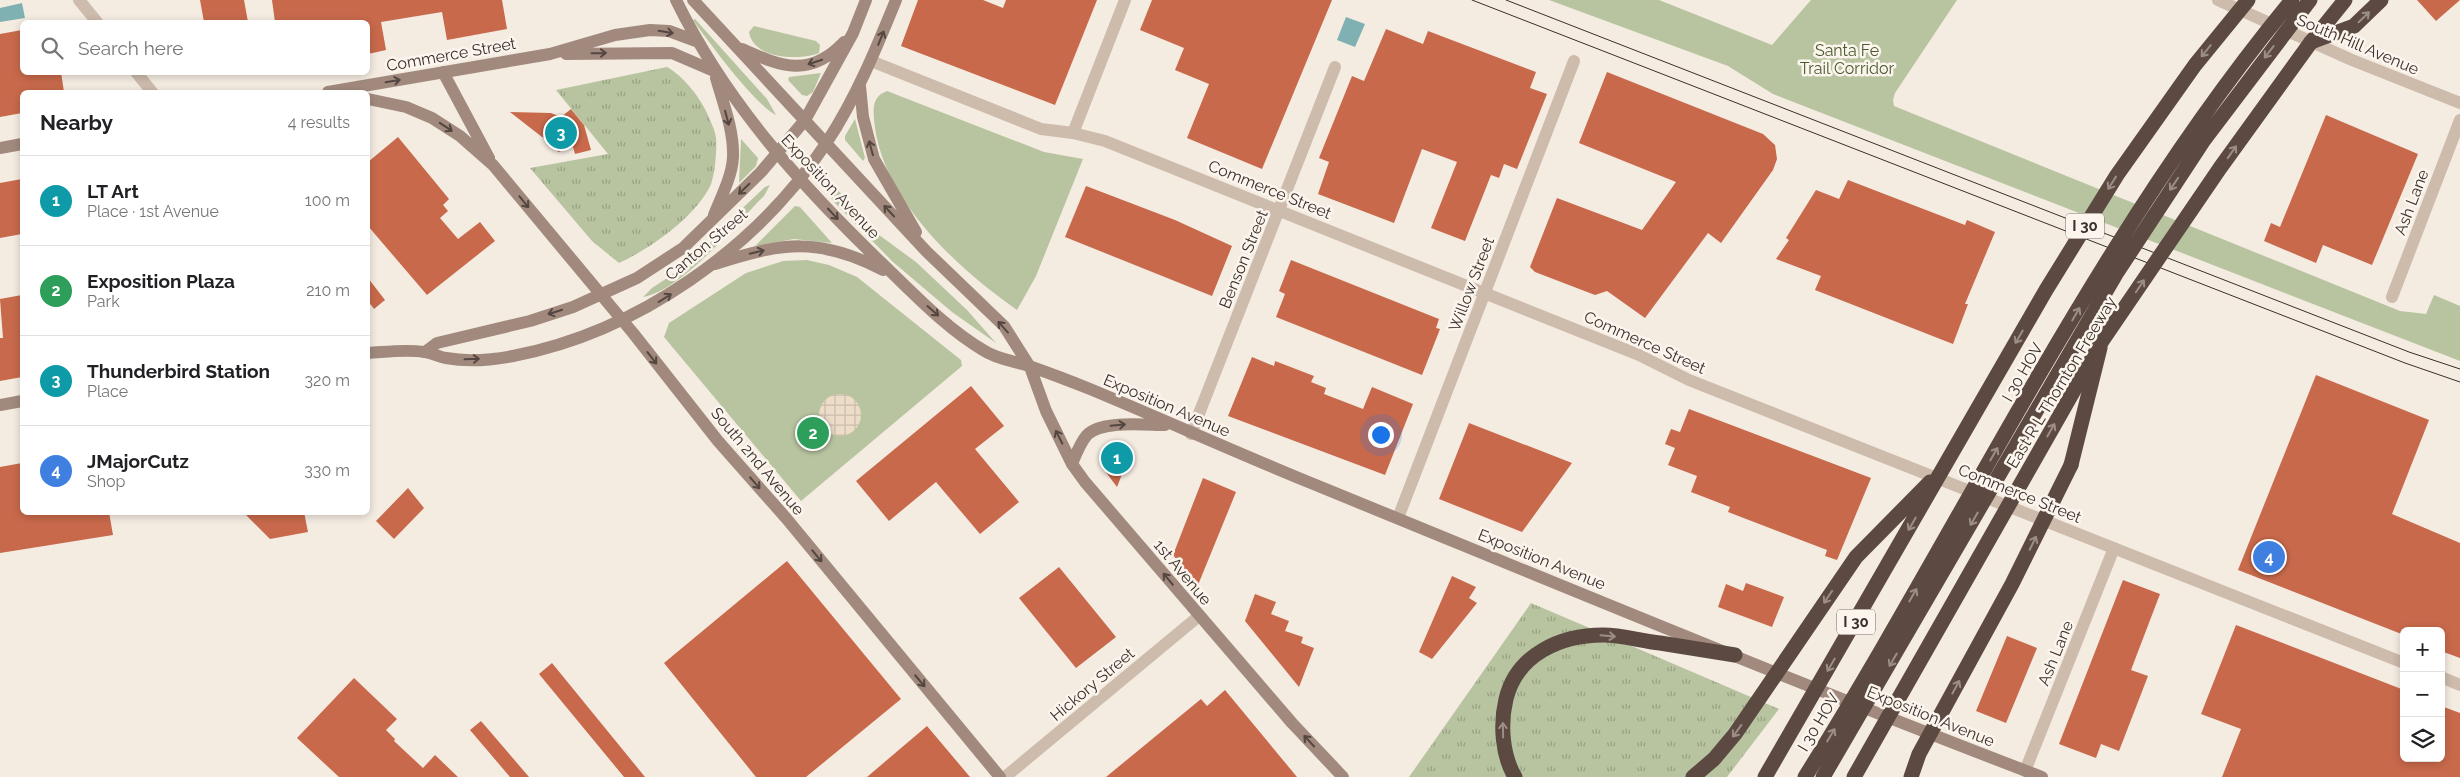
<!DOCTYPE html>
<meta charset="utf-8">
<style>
:root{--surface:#fff;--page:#f2f2f2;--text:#202124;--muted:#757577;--line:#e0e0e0;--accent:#d93025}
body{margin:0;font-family:Raleway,sans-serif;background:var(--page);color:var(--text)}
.controls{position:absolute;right:15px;bottom:15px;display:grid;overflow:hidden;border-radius:8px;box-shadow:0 2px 8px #0003}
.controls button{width:45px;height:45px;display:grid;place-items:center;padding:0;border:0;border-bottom:1px solid var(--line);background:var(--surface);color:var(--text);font:25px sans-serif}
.you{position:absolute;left:1380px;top:434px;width:18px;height:18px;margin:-12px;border:4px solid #fff;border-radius:50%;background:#1a73e8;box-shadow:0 0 0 8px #1a73e833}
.badge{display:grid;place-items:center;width:32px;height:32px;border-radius:50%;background:var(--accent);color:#fff;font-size:16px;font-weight:700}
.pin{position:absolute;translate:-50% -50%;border:2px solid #fff;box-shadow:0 1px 5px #0006}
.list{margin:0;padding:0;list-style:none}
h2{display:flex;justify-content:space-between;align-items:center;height:65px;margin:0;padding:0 20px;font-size:21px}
h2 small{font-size:16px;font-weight:400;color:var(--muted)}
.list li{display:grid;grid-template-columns:32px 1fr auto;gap:15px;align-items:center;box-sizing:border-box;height:90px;padding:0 20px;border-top:1px solid var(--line)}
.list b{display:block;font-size:19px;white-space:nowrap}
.list p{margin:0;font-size:16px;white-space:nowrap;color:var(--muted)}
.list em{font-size:16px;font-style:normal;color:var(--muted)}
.icon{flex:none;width:28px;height:28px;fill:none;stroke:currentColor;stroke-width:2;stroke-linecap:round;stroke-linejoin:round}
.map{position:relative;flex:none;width:2460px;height:777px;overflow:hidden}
.search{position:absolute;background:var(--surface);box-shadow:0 2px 8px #0003;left:20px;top:20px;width:350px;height:55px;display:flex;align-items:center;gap:12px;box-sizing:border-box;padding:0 18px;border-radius:8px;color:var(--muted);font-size:19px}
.panel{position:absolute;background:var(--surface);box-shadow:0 2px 8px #0003;left:20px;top:90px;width:350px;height:425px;border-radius:8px}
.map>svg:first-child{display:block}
.grass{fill:url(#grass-tufts)}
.green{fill:#b8c4a0}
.plaza{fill:url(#plaza-grid)}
.water{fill:#7fb0b2}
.building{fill:#c8694b}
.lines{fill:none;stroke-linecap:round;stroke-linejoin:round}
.minor{stroke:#cdbbac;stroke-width:12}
.tertiary{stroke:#cdbbac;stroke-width:12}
.secondary{stroke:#a18a7d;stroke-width:12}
.motorway{stroke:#5c4a42;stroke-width:15}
.tram{stroke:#3b302b;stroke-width:1}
.motorway-bridge{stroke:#5c4a42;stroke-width:15}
.oneway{stroke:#9c8e87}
.oneway2{stroke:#544640}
.labels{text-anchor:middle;stroke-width:5;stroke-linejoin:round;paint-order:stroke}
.shield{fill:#fbf5ee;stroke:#756b66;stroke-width:1}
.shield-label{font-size:15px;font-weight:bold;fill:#3b302b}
.street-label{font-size:16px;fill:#3b302b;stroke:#fbf5ee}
.park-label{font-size:16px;fill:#4a5a2e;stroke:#fbf5ee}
</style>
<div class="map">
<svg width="2460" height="777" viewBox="0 0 2460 777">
<defs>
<pattern id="grass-tufts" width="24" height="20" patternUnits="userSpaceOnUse" patternTransform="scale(1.25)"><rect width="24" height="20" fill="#b8c4a0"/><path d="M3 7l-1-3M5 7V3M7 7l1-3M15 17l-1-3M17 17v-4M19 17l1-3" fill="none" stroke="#97a083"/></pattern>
<pattern id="plaza-grid" width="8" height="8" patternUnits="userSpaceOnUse" patternTransform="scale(1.25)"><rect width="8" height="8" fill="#ecdcc8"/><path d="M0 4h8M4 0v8" fill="none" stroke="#cbbdac"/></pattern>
</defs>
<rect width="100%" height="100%" fill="#f4ebe1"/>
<path class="grass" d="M667,67C683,76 699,96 707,113C710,121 715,129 716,138C717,150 715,173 711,184C697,216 650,249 619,263L592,241L530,168L608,154L556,90Z
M1531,603L1779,709L1727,777H1409Z"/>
<path class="green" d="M1549,0H1659L1772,45L1811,0H1957L1895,93L1893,100L1894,106L2400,311L2426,314L2434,295L2460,306V361L1773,94L1728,66Z
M695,19L767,99L776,115C755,105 708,41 693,20Z
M754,26L816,41L820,45L819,53C799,61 753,59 749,32Z
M821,73L813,92L807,96L802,95L788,80L789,77Z
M887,91L1044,152L1083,159L1036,276L1017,310C957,268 880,198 874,119C873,107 873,96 887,91Z
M855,119L865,158L863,161L845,140V136Z
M741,139L758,158L756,166L739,183Z
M770,185L764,196C735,224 683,290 643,297L652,288L696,259L732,218L765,187Z
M827,185L836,188L875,232L916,262L967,310L996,343L952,312L893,262L835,203L828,194Z
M795,206L800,207L832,243L794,239L755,246Z
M807,260L829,265L857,277L961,360L962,366L801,501L664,337L669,323L746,273L783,261Z"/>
<path class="plaza" d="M819 415a21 21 0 1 1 42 0a21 21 0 1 1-42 0Z"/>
<path class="water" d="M22,3L25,18L0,22V8Z
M1346,17L1365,24L1355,47L1337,40Z"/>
<path class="building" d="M200,0H244L248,22H204Z
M272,0H502L507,29L447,40L442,12L381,22L386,50L368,54V22H275Z
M918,0H983L1003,8L1006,0H1097L1055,105L901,46Z
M1152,0H1332L1262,169L1187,138L1209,84L1175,70L1184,48L1140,30Z
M2417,0H2460L2436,21Z
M1386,29L1423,44L1428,31L1536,72L1530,88L1547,94L1517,169L1504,164L1499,178L1491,175L1465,241L1431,228L1457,162L1422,149L1394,223L1318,194L1329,162L1319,158L1352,76L1364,81Z
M22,30V72H61L64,92H22V113L0,117V34Z
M1607,72L1763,134L1775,145L1777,159L1773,170L1721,243L1708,233L1645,318L1607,291L1595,295L1535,272L1530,267L1557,198L1642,230L1676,182L1579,143Z
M571,109L584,125L591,150L575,154L573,147L558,152L555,143L542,137L510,112L551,113L561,117Z
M2326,115L2418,154L2372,265L2323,245L2316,263L2264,241L2271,223L2280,227Z
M398,137L449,199L443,205L448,211L440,218L458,239L480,222L495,241L427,295L368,226V162Z
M22,179V234L0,238V183Z
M1848,180L1965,225L1967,220L1995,232L1965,304H1968L1953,344L1815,290L1821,276L1776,259L1789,240L1786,238L1816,190L1839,199Z
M1086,186L1175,220L1232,246L1212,296L1065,237Z
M1291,260L1439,319L1436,328L1440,329L1422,375L1276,317L1285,294L1279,291Z
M368,278L385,300L374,309L368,301Z
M22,295V377L0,381V338H3L0,299Z
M1252,357L1274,366L1275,361L1314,376L1311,382L1326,388L1324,394L1363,409L1372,387L1413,404L1385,475L1228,416Z
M2316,375L2429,420L2392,514L2460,543V658L2441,651V631H2404V635L2238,570Z
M971,386L1004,426L975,449L1019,502L980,534L936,482L889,521L856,481Z
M1689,409L1871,478L1837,560L1825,556L1827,550L1728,512L1730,507L1691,492L1697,476L1668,465L1675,448L1665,444L1671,429L1680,432Z
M1469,423L1572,463L1522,532L1439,499Z
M1112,441L1132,449L1117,487L1102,467Z
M22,463V512H109L113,535L0,553V467Z
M1203,478L1236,492L1198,585L1173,555Z
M408,488L424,508L394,539L376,521Z
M243,512H304L308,532L270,539Z
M787,561L901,699L806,777H756L664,663Z
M1059,567L1116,637L1076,668L1019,598Z
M1452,576L1476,587L1469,598L1477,603L1432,659L1419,652Z
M2123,580L2160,594L2131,670L2148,676L2119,751L2101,744L2096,758L2059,744Z
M1746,583L1784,597L1772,627L1718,607L1726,584L1743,591Z
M1255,594L1276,602L1271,614L1289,621L1285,631L1303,637L1301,643L1314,648L1299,687L1245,621Z
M2236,625L2404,690V758H2441V706L2460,713V777H2222L2241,729L2201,714Z
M2007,636L2037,648L2006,723L1976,711Z
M552,663L645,777H624L539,674Z
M354,678L397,719L386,730L395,739L394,741L423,768L435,755L458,777H339L297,738Z
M1225,690L1297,777H1106L1201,699L1207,706Z
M481,721L529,777H510L470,730Z
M927,726L970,777H867Z"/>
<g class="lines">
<path class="minor" d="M79,0L97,22
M2218,0L2352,60L2460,103
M136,72L152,92
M1073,133L1125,0
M2392,297L2460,120
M1191,434L1335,67
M1398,518L1574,61
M2025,771L2114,548
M1005,777L1199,616"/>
<path class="tertiary" d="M871,61L1041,129L1073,133L1105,141L1639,355L1689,380L2404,663
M2441,677L2460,685"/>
<path class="secondary" d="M676,0C727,105 807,192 891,272C919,299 949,330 983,350C996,359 1014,361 1029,366C1049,373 1070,381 1090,389C1162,419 1233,451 1306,481C1551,581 1795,683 2042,777
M693,0L927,252L1004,326L1030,367L1046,411L1072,464L1085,482L1292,723L1343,777
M742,49C782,67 810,78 844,42
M566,54L672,53L714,71
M443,72L489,158
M860,86L863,117L874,159L916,232
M328,92L550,54L615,35L650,30L669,31L696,41
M368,99L406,107L432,118L460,136L493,165L633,333L718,441L786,518L1000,777
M0,148L22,144
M714,215C721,197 732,177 733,157C734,130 723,103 716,78
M715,264C782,242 820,237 883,270
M425,352L437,343L530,321L573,307L637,278L683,248L761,172L805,120L853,33L866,0
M368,353C386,352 406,349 424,352C431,352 438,357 446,358C467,362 492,360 513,356C638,332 757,248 827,142C856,98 876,49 896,0
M0,405L22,401
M1072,464C1076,454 1080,443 1087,435C1101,420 1145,425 1165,425"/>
<path class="motorway" d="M2312,41L2345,0
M2311,42L2354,26L2381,0
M2071,465L2100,348
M1515,777C1502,755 1500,724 1506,699C1517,654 1561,635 1603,635C1622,635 1641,641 1660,643C1685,647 1710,651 1735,655"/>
<path class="tram" d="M1472,0L2405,363L2460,382
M1506,0L2409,352L2460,369"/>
<path class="motorway-bridge" d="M1693,777L1714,759L1735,734L1856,557L1930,482
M1765,777L2046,290L2117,175L2195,65L2248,0
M1805,777C1967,518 2096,237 2292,0
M1823,777L2116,274L2204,140L2310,0
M1854,777L2102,341L2220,168L2311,42
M1911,777L1919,754L2012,584L2071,465"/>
</g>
<defs><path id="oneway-shaft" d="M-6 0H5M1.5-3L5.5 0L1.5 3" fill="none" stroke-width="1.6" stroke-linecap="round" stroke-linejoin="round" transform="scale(1.25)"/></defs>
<g class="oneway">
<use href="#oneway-shaft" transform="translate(2364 17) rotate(-44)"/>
<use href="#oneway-shaft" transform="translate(2206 51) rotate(129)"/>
<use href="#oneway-shaft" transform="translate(2269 52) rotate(128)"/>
<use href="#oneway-shaft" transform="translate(2232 152) rotate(-55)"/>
<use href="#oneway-shaft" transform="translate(2112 183) rotate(122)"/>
<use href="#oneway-shaft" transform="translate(2174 184) rotate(124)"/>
<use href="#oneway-shaft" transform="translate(2140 286) rotate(-56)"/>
<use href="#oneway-shaft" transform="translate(2076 314) rotate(-60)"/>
<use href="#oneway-shaft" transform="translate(2019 337) rotate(120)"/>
<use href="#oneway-shaft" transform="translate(2051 430) rotate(-60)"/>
<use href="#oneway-shaft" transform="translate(1994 454) rotate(-60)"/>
<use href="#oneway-shaft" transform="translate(1974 519) rotate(120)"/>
<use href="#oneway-shaft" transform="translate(1912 524) rotate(120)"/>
<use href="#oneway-shaft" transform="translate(2033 543) rotate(-64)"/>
<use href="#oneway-shaft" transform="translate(1913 595) rotate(-60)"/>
<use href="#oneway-shaft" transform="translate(1828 597) rotate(124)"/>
<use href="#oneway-shaft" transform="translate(1608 636) rotate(5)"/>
<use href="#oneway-shaft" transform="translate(1893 660) rotate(120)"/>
<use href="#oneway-shaft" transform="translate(1831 665) rotate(120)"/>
<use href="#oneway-shaft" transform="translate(1956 687) rotate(-61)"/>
<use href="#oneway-shaft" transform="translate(1503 730) rotate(-91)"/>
<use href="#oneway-shaft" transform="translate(1737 731) rotate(126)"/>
<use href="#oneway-shaft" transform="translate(1831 735) rotate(-59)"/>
</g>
<g class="oneway2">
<use href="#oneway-shaft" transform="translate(666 32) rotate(9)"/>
<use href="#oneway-shaft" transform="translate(881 38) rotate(-68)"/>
<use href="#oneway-shaft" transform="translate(599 53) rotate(-1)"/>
<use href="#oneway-shaft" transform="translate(815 62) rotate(162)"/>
<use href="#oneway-shaft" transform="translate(393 81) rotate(-10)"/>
<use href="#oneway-shaft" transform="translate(727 118) rotate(75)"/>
<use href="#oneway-shaft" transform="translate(446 127) rotate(33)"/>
<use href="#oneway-shaft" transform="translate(871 148) rotate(-105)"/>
<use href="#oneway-shaft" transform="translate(744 189) rotate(136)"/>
<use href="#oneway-shaft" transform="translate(524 202) rotate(51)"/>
<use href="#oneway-shaft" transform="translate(889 211) rotate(-133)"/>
<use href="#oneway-shaft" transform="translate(833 214) rotate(47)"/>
<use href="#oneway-shaft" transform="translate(757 252) rotate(-14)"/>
<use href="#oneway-shaft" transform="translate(665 298) rotate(-32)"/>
<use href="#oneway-shaft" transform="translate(933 311) rotate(41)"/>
<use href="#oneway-shaft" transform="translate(555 312) rotate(162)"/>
<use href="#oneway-shaft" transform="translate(1003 327) rotate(-132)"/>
<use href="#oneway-shaft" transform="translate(652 358) rotate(52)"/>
<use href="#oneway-shaft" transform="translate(472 359) rotate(-2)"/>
<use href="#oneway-shaft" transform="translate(1118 425) rotate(-5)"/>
<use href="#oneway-shaft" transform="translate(1059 437) rotate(-117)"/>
<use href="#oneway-shaft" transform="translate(755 483) rotate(49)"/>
<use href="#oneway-shaft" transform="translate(817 556) rotate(50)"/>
<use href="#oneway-shaft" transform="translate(1168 579) rotate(-130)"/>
<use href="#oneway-shaft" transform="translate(920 681) rotate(50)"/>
<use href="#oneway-shaft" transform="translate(1309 741) rotate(-133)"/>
</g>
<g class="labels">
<g class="shield">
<rect x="2066" y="213.5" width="38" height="25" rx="4"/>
<rect x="1837" y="609.5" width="38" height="25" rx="4"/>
</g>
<g class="shield-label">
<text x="2085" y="231">I 30</text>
<text x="1856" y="627">I 30</text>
</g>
<g class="street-label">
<text transform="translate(2358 44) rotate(23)" y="6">South Hill Avenue</text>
<text transform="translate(451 54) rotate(-10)" y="6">Commerce Street</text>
<text transform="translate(831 186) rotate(47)" y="6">Exposition Avenue</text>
<text transform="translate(1270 189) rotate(22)" y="6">Commerce Street</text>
<text transform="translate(2411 202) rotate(-69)" y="6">Ash Lane</text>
<text transform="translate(706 244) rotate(-40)" y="6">Canton Street</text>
<text transform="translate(1243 259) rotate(-68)" y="6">Benson Street</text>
<text transform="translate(1471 284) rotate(-69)" y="6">Willow Street</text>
<text transform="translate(1645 342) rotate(24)" y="6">Commerce Street</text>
<text transform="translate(2022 372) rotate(-60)" y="6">I 30 HOV</text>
<text transform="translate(2061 382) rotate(-59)" y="6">East R L Thornton Freeway</text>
<text transform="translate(1167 405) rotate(23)" y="6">Exposition Avenue</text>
<text transform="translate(758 461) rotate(50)" y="6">South 2nd Avenue</text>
<text transform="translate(2020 493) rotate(22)" y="6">Commerce Street</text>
<text transform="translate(1542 559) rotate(22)" y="6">Exposition Avenue</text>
<text transform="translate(1183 572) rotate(50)" y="6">1st Avenue</text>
<text transform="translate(2055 653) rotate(-68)" y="6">Ash Lane</text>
<text transform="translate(1092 684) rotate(-40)" y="6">Hickory Street</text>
<text transform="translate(1931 716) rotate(22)" y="6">Exposition Avenue</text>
<text transform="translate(1818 722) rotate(-59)" y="6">I 30 HOV</text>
</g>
<g class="park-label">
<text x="1847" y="56">Santa Fe<tspan x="1847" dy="18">Trail Corridor</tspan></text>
</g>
</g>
</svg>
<div class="controls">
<button>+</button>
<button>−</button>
<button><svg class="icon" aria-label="layers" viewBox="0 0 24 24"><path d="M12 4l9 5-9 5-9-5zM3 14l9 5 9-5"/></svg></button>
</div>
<div class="you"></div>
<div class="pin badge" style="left:1117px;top:458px;background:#0f9aa8">1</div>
<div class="pin badge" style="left:813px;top:433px;background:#2e9e5b">2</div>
<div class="pin badge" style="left:561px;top:133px;background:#0f9aa8">3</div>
<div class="pin badge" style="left:2269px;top:557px;background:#3f7fe0">4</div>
<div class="search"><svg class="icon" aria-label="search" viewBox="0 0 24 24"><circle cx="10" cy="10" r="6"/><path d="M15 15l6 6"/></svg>Search here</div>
<section class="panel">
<h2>Nearby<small>4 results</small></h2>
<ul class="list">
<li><span class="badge" style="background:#0f9aa8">1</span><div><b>LT Art</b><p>Place · 1st Avenue</p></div><em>100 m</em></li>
<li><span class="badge" style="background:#2e9e5b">2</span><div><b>Exposition Plaza</b><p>Park</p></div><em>210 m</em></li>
<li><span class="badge" style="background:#0f9aa8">3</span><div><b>Thunderbird Station</b><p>Place</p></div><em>320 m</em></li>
<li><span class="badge" style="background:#3f7fe0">4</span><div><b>JMajorCutz</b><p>Shop</p></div><em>330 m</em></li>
</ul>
</section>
</div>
